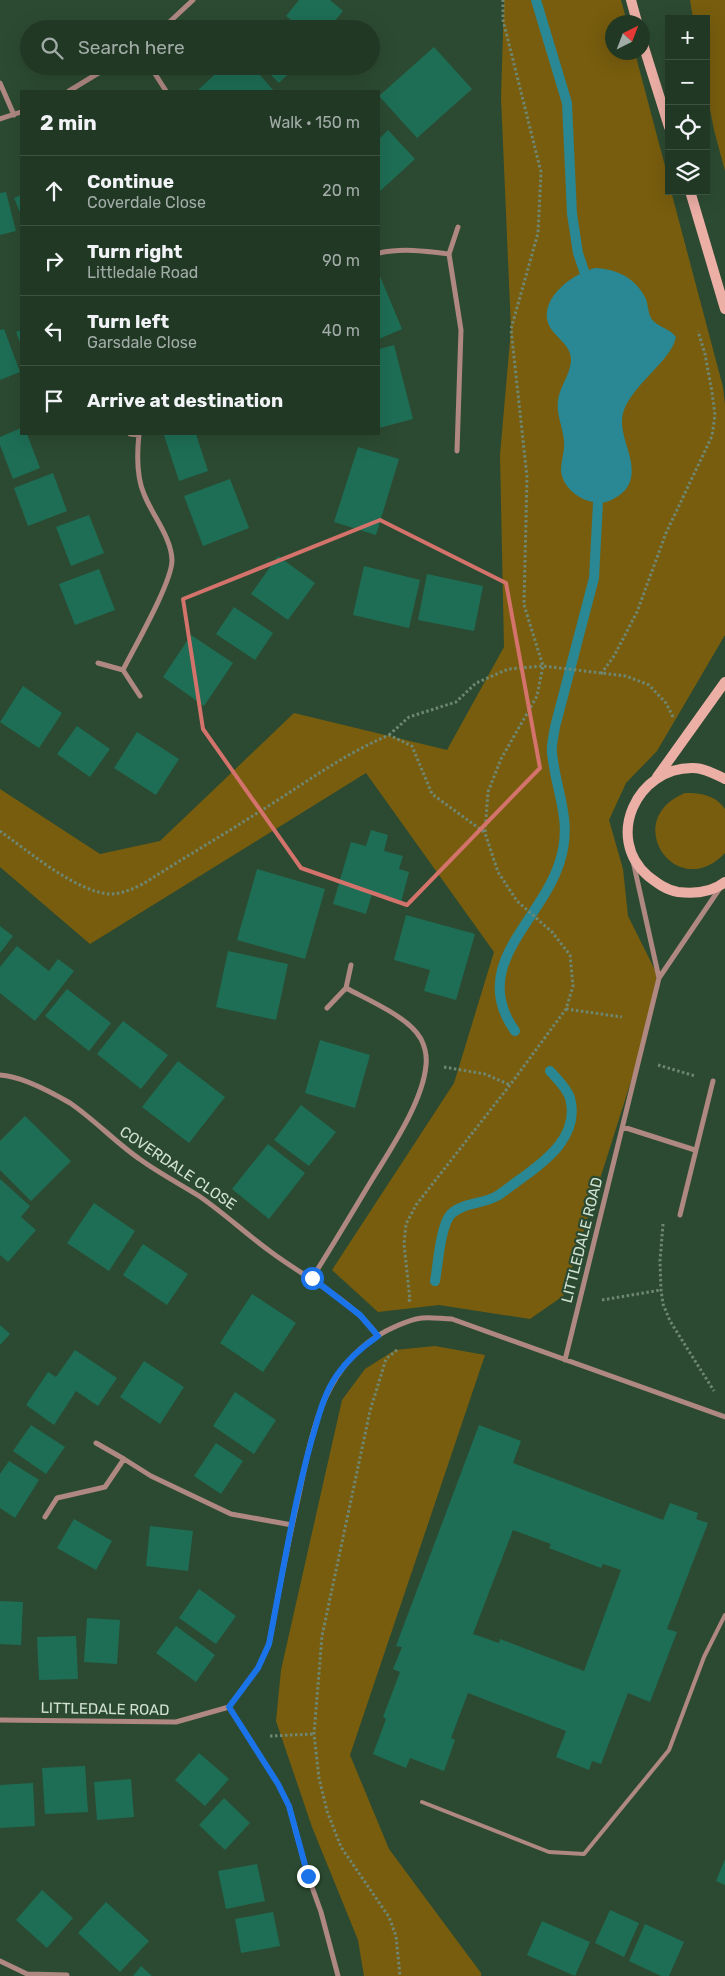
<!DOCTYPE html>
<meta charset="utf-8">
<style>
:root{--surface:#213825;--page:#2d4332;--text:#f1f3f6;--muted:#a2aca7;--line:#3e5242}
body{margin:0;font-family:Rubik,sans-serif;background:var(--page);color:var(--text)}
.controls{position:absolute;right:15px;top:15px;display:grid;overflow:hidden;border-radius:0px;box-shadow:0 5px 20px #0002}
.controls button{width:45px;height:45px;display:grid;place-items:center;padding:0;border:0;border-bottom:1px solid var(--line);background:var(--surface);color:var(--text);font:25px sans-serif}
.compass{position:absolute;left:605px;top:15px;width:45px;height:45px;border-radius:50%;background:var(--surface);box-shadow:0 5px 20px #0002;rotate:42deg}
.stop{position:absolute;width:15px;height:15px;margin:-11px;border:4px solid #1a73e8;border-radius:50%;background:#fff}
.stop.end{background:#1a73e8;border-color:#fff;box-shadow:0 1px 5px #0008}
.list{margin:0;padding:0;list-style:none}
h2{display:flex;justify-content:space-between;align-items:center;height:65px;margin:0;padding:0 20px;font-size:21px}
h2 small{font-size:16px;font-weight:400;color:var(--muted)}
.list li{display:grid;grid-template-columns:32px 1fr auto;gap:15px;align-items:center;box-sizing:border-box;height:70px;padding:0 20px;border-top:1px solid var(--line)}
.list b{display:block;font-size:19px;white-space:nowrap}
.list p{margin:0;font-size:16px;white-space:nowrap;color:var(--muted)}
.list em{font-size:16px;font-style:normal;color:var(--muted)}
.icon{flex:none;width:28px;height:28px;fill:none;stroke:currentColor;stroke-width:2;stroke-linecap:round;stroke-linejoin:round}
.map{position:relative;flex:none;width:725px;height:1976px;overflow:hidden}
.search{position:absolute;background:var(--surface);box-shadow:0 5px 20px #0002;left:20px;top:20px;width:360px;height:55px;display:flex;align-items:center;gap:12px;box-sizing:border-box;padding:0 18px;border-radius:28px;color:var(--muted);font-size:19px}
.panel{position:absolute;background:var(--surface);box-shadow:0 5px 20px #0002;left:20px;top:90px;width:360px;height:345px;border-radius:0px}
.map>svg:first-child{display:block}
.green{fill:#785d0e}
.water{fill:#2a8794}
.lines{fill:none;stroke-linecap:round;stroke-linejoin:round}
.stream{stroke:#2a8794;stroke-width:10}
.building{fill:#1e6e56;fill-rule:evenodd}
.path{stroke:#6e8772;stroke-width:3;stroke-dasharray:2.5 2.5;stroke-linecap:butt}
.lane{stroke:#af8882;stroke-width:4}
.street{stroke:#af8882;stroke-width:5}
.secondary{stroke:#ecafa6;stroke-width:10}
.route{stroke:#1a73e8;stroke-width:6}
.marked{fill:none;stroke:#d4726c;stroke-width:4;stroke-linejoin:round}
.labels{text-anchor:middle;stroke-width:4.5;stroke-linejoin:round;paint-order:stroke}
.street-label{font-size:15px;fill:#d1e2d3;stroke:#2c4a31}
</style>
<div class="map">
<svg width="725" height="1976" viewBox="0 0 725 1976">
<rect width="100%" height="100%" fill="#2c4a31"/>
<path class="green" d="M504,0H621L627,22H612V52L635,53L669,181V191H671L723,387L725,405V635L657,751L626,783L609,820L623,869L628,916L659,978L651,1018L563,1296L530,1319L439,1305L378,1312L332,1270L454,1083L494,952L366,773L90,944L0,867V789L100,854L160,841L294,713L447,750L504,647L500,455L511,329L501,97Z
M690,0H725V171L714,130L706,89V19H693Z
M685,793C701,793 715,795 725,809V853C677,904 619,820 685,793Z
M435,1346L485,1355L350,1755L389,1849L481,1973V1976H364L358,1940L312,1827L276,1721L281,1670L342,1400L365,1369L395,1350Z"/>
<path class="water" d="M595,268C617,269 636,278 646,299C648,305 648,312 651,318C656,327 670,328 676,337C671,361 635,382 624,410C615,434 640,461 629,484C625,493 615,499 606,502C587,506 563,491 561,471C561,461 565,451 564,441C563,427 556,415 558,400C560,386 570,375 571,361C572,344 553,337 548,323C540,297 574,273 595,268Z"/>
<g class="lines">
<path class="stream" d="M536,0L567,103L572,214L578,253L584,271
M515,1031C468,965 542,921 560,861C573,820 556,793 552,753C551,744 554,735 555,727L594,578L598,503
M435,1281C438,1266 440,1226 451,1214C462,1203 483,1204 497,1196C505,1191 513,1184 522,1178C547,1160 580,1135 570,1098C567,1088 557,1079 550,1071"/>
</g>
<path class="building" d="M299,0H330L343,11L328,29H302L286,16Z
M434,47L472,89L417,138L379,96Z
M224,66H252L274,91H197Z
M262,66H296L279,83Z
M388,130L415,159L379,192V139Z
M6,192L16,231L0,235V193Z
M21,195V215L14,198Z
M379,274L402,329L379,339Z
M4,329L20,372L0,380V330Z
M21,330V345L16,332Z
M394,345L413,419L379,428V349Z
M21,428V434H27L40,468L13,479L0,445V437Z
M170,434H196L208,471L179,481L164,435Z
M358,447L399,459L376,535L334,522Z
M53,473L67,511L28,526L14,488Z
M230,479L249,528L203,546L184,496Z
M89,515L104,553L71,566L56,527Z
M278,556L315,583L288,620L251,594Z
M364,566L420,580L409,628L353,615Z
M99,569L115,610L75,625L59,584Z
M427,574L483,586L474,631L418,620Z
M234,607L273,633L255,660L216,634Z
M191,635L233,663L204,706L163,677Z
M23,686L62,713L39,748L0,722Z
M77,726L110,749L90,777L57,754Z
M137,732L179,759L156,795L114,768Z
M371,830L388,835L384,851L403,856L399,869L409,872L401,902L372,894L366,914L333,904L351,842L366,846Z
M257,869L325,889L305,959L237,940Z
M406,915L475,934L456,1000L424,991L430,970L394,960Z
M0,926L13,936L0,953Z
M17,946L49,971L58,959L74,971L35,1021L0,993V967Z
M228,951L288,964L276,1020L216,1007Z
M67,989L111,1023L89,1051L45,1016Z
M123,1021L168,1055L141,1089L97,1054Z
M320,1040L370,1055L355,1108L305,1093Z
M178,1061L225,1097L189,1143L142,1107Z
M301,1105L336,1132L309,1166L274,1140Z
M25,1116L71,1161L31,1201L0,1170V1141Z
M268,1144L305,1173L269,1219L232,1189Z
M0,1179L30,1206L21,1217L36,1230L8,1262L0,1255Z
M94,1203L135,1231L109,1271L67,1243Z
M143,1244L188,1274L167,1305L123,1275Z
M252,1294L296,1323L263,1372L220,1343Z
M0,1325L10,1334L0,1345Z
M75,1350L117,1378L98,1406L76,1391L54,1425L26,1405L48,1372L56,1377Z
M144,1361L184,1387L160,1424L120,1397Z
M235,1392L276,1420L254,1454L213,1426Z
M31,1425L65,1447L46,1474L13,1451Z
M479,1425L521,1441L513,1463L663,1520L670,1503L698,1513L696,1519L708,1523L667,1629L677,1632L650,1702L628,1693L601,1764L592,1761L589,1770L556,1757L566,1731L468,1693L451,1738L455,1740L444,1771L410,1758L406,1768L373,1754L386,1719L383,1717L400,1672L393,1669L402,1647L396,1646ZM513,1530L551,1544L549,1548L601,1568L603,1564L621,1570L584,1671L500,1639L499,1643L473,1634Z
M216,1443L243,1461L221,1494L194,1476Z
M9,1461L39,1480L15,1518L0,1508V1474Z
M74,1519L112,1541L96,1570L57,1548Z
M150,1526L193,1531L188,1571L146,1566Z
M199,1589L236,1616L216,1644L179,1618Z
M0,1601L23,1602L21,1645L0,1644Z
M87,1618L120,1620L117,1664L84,1662Z
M176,1626L215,1655L196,1682L156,1653Z
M76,1636L78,1679L39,1680L37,1637Z
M199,1753L229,1779L205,1806L175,1780Z
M85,1766L88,1812L45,1814L42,1768Z
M131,1779L134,1817L97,1820L94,1782Z
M33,1783L35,1826L0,1828V1785Z
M224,1798L250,1823L225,1850L199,1825Z
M725,1859V1885L716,1881Z
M257,1864L265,1901L226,1909L218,1871Z
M42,1890L73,1918L47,1948L16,1920Z
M106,1902L149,1941L120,1972L78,1933Z
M610,1910L639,1923L624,1957L595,1943Z
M273,1912L280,1946L241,1953L235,1919Z
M542,1921L590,1942L575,1976L527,1955Z
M645,1924L684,1942L669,1976H661L629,1961Z
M141,1966L152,1976H133Z"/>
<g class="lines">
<path class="path" d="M601,674L614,656L637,612L666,533L712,436L715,415L712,392L705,354L698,331
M389,735L409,717L456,702L476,683L508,669L543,666L626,676L649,685L666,703L673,717
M0,831C28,851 76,892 110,894C122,894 132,889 143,884C185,857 228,832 270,805C311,779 343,755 389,735L412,746L432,794L484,832
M566,1009L622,1017
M658,1065L695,1076
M444,1067L485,1074L510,1085
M663,1224L660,1261L661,1290L663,1304L670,1321L714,1391
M602,1300L661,1290
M408,1301L410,1300L404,1244L406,1224L416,1205L510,1085L566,1009L573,986L570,955L552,932L517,901L498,872L485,833L488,792L501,759L537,696L543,666L524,605L527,477L511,329L538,233L541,172L503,20V0
M397,1350L386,1359L370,1411L322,1636L314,1734L319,1778L327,1811L341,1847L389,1917L396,1936L400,1976
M270,1736L314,1734"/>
<path class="lane" d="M422,1802L549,1852L584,1854L669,1750L704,1657L725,1615"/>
<path class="street" d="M162,29L193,0
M150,66L166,91
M0,83L14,115
M69,91L110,66
M0,119L21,112
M379,253C402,248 425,251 449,254
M130,434L139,435
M457,451L461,330L449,254L458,227
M98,663L123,670L140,696
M123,670C135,646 171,584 172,561C172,538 152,515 144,494C136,476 137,453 139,434
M633,861L659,978
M327,1008L346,988L351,965
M0,1075C22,1076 51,1092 70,1103C95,1120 116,1143 141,1160C159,1173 180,1184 199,1196C224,1213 246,1234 271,1252C307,1279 350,1298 378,1336
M623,1127L695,1150
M680,1215L713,1081
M312,1278C333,1245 353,1211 373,1178C392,1147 423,1101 426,1065C427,1056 425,1047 421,1039C409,1017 368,1000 346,988
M565,1360L659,978L720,888
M124,1459L151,1476L231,1514L292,1525
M45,1517L57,1498L105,1487L124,1459L96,1443
M229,1707L278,1784L289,1806L308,1876L321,1912L338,1976
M0,1720L176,1722L229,1707L258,1668L269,1644C278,1595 287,1547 298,1499C312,1433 322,1365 386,1331C396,1326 411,1319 422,1318C432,1317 442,1319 452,1319L725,1417
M0,1961L27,1974L67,1975"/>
<path class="secondary" d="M631,0L637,22
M642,41L669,127
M690,191L725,309
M657,777L725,682
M725,779C715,774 704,768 693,768C637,767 604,838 648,876C657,883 666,890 678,892C694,894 711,893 725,882"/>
</g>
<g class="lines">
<path class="route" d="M308,1876L289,1806L278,1784L229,1707L258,1668L269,1644C282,1576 293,1508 311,1442C318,1419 323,1395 337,1375C348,1359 362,1347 378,1336L360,1315L312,1278"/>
</g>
<path class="marked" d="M380,520L506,583L540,768L407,905L301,868L203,729L183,599Z"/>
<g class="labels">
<g class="street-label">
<text transform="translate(178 1168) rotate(34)" y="5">COVERDALE CLOSE</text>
<text transform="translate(582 1240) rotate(-76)" y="5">LITTLEDALE ROAD</text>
<text transform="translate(105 1709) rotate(1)" y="5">LITTLEDALE ROAD</text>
</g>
</g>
</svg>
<div class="controls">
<button>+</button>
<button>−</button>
<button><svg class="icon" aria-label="locate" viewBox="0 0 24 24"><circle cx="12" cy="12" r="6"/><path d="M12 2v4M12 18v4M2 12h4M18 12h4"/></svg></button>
<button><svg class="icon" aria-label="layers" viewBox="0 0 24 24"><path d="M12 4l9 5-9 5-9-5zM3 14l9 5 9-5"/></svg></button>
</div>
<svg class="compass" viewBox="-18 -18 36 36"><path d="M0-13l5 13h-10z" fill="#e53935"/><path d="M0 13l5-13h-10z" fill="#a2aca7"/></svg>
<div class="stop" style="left:312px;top:1278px"></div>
<div class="stop end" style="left:308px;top:1876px"></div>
<div class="search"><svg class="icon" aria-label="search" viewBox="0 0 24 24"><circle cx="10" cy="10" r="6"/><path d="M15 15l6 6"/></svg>Search here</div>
<section class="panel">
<h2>2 min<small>Walk · 150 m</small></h2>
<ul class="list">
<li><svg class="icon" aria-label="ahead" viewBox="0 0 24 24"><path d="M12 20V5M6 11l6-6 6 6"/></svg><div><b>Continue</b><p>Coverdale Close</p></div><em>20 m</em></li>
<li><svg class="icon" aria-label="right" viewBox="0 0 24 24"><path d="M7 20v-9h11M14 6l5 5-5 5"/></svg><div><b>Turn right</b><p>Littledale Road</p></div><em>90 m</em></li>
<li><svg class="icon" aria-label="left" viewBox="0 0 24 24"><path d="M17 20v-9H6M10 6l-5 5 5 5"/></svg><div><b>Turn left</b><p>Garsdale Close</p></div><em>40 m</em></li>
<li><svg class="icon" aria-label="arrive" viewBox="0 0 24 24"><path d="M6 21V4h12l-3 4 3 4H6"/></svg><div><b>Arrive at destination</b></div></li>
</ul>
</section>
</div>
